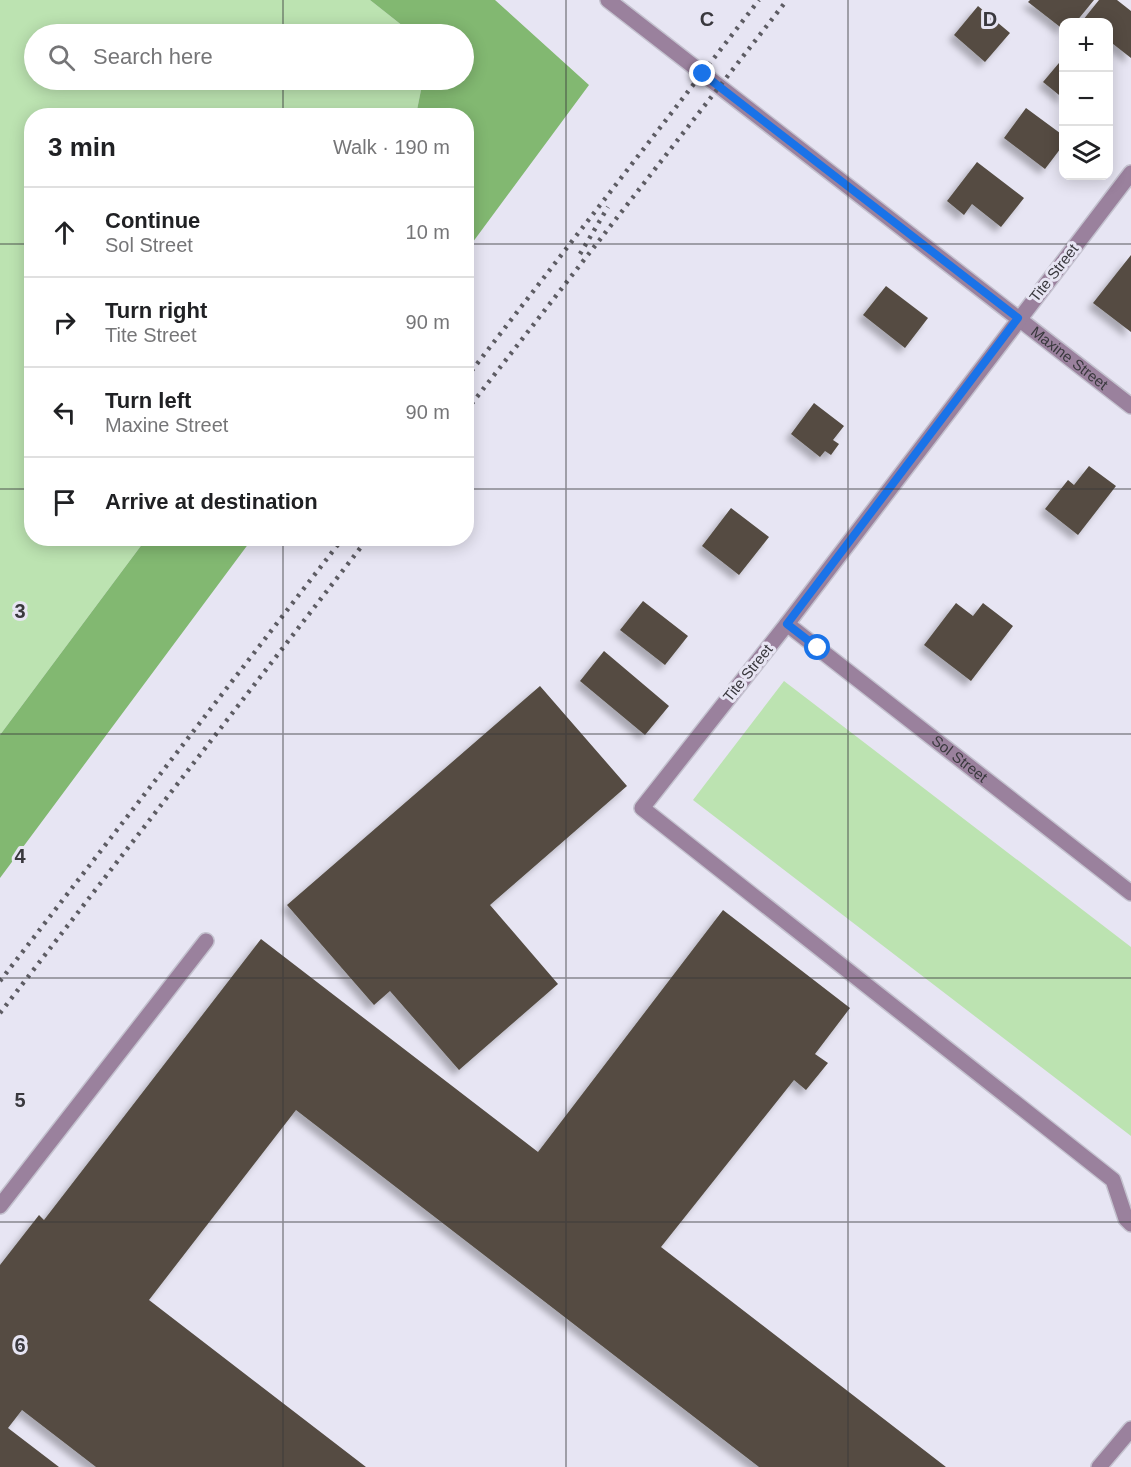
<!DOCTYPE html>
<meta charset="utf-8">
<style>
:root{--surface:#fff;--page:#f6f6f6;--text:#202124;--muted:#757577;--line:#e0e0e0}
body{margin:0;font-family:Helvetica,sans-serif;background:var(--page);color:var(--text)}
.controls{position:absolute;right:18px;top:18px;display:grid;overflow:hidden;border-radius:12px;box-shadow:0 3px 15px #0003}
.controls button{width:54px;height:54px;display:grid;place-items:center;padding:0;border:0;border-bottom:2px solid var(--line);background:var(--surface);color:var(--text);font:30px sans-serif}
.stop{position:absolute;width:18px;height:18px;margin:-14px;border:4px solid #1a73e8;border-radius:50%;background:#fff}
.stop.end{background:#1a73e8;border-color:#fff;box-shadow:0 2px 6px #0008}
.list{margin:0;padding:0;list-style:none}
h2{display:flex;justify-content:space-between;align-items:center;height:78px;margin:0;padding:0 24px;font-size:26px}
h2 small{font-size:20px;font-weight:400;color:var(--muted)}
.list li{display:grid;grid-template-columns:39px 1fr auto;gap:18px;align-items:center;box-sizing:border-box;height:90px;padding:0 24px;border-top:2px solid var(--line)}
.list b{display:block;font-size:22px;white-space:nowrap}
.list p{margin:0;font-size:20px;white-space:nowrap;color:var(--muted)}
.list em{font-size:20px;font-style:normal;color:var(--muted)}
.icon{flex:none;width:33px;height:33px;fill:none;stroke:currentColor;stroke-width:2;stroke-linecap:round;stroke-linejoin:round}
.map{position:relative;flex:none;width:1131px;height:1467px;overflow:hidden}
.search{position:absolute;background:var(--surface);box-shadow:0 3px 15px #0003;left:24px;top:24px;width:450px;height:66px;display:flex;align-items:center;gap:15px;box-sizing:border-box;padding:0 21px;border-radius:33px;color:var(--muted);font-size:22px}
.panel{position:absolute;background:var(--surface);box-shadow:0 3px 15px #0003;left:24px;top:108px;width:450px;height:438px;border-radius:24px}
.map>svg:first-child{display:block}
.green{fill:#bce3b1}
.forest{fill:#82b871}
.building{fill:#544c42;filter:url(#shadow)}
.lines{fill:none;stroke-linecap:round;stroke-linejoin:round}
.minor-casing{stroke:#c4c2cf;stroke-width:18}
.minor{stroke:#9a819d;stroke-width:15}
.rail{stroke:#5d5c63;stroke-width:4.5;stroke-dasharray:3 6;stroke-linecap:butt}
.route{stroke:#1a73e8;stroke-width:8}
.grid{fill:none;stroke:#39383d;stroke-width:1.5;stroke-opacity:0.55}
.labels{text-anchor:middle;stroke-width:6;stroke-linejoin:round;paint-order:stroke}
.street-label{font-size:15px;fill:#39383d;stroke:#e7e5f3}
.grid-label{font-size:20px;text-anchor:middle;font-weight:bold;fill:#39383d;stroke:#e7e5f3;stroke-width:6;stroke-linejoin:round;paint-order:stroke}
</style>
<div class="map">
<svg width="1131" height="1467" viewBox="0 0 1131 1467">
<defs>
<filter id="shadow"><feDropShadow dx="-5.5" dy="5.5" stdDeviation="3" flood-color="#0004"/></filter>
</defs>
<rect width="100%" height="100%" fill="#e7e5f3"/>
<path class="green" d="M0,0H370L413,34H34V80H423L416,115L32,116V538L146,539L0,735Z
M784,681L1131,947V1136L693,800Z"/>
<path class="forest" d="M370,0H495L589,85L467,250L466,116L416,115L423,80H464V34H413Z
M146,539H252L0,878V735Z"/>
<path class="building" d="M1030,0H1094L1076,22H1064V30L1028,2Z
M1099,0H1117L1131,11V58L1108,40V22L1083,20Z
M978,6L1010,33L985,62L954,35Z
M1064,57V99L1043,82Z
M1026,108L1064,136V144L1045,169L1004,138Z
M977,162L1024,198L1001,227L972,204L964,215L947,201Z
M1131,255V332L1093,303Z
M886,286L928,318L905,348L863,315Z
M814,403L844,426L833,440L839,444L831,455L825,451L820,457L791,434Z
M1089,466L1116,486L1078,535L1045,509L1068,480L1074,485Z
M731,508L769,537L739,575L702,546Z
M643,601L688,636L665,665L620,630Z
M956,603L973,616L983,603L1013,626L971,681L924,645Z
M604,651L669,706L645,735L580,681Z
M540,686L627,786L490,905L558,984L459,1070L390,991L374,1005L287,905Z
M723,910L850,1008L815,1054L828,1063L806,1090L794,1080L661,1247L946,1467H759L296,1110L149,1300L366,1467H96L22,1410L8,1428L59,1467H0V1265L39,1215L44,1220L261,939L538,1152Z"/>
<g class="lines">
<defs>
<g id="minor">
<path id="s1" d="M608,0L1131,406"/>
<path d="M1131,173L787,624L642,808L1113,1180L1126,1219L1131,1224"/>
<path id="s2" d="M787,624L1131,893"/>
<path d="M0,1206L206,941"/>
<path d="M1099,1467L1131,1429"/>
</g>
</defs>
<use href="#minor" class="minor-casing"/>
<use href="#minor" class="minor"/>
<path class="rail" d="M580,254L608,207
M466,378L759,0
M466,411L787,0
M0,981L343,538
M0,1013L368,538"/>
</g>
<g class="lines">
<path class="route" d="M703,74L1018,318L787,624L818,648"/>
</g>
<path class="grid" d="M283,0V34M566,0V1467M848,0V1467M283,80V116M0,244H32M466,244H1131M0,489H32M466,489H1131M283,538V1467M0,734H1131M0,978H1131M0,1222H1131"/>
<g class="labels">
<g class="street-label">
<text transform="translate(1054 273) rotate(-52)" y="5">Tite Street</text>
<text dy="5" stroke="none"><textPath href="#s1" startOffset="584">Maxine Street</textPath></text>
<text transform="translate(748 673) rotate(-51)" y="5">Tite Street</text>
<text dy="5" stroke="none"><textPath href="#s2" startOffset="219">Sol Street</textPath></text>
</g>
</g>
<g class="grid-label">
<text x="707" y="26">C</text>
<text x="990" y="26">D</text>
<text x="20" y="618">3</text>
<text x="20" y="863">4</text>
<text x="20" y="1107">5</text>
<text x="20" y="1352">6</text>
</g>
</svg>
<div class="controls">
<button>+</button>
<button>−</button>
<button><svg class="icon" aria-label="layers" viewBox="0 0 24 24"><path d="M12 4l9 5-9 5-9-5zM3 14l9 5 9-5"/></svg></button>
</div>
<div class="stop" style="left:818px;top:648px"></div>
<div class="stop end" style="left:703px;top:74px"></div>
<div class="search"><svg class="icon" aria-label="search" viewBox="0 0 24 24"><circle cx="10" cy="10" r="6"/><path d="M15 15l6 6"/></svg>Search here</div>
<section class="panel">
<h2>3 min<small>Walk · 190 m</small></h2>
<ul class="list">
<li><svg class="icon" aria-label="ahead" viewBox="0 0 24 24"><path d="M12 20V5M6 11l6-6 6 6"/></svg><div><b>Continue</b><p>Sol Street</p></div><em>10 m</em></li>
<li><svg class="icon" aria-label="right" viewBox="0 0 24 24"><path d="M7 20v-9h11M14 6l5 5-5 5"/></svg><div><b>Turn right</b><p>Tite Street</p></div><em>90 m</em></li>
<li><svg class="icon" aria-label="left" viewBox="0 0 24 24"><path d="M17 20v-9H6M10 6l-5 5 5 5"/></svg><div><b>Turn left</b><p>Maxine Street</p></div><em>90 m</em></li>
<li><svg class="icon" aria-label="arrive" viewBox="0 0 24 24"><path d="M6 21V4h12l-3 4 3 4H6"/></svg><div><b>Arrive at destination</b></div></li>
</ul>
</section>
</div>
